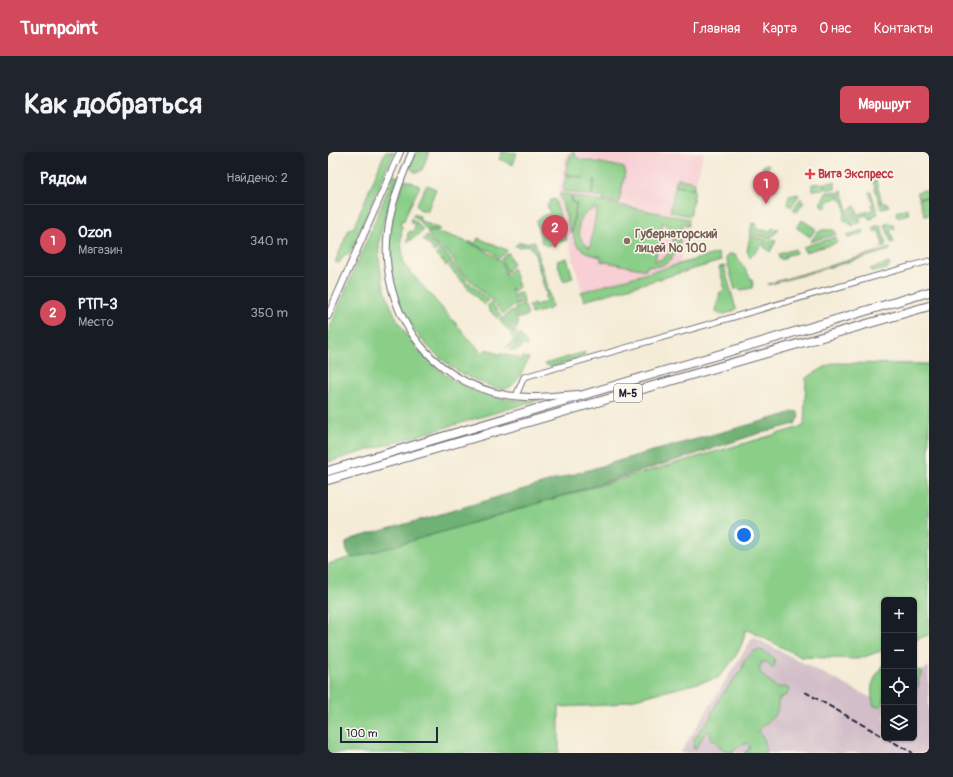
<!DOCTYPE html>
<html lang="ru">
<meta charset="utf-8">
<style>
:root{--surface:#171b24;--page:#20242c;--text:#f1f3f6;--muted:#9ea1a6;--line:#363941;--accent:#d1495b}
body{margin:0;font-family:Pangolin,sans-serif;background:var(--page);color:var(--text)}
.controls{position:absolute;right:12px;bottom:12px;display:grid;overflow:hidden;border-radius:6px;box-shadow:0 1px 3px #0004}
.controls button{width:36px;height:36px;display:grid;place-items:center;padding:0;border:0;border-bottom:1px solid var(--line);background:var(--surface);color:var(--text);font:20px sans-serif}
.scale{position:absolute;left:12px;bottom:10px;width:98px;box-sizing:border-box;padding-left:4px;border:2px solid #22223b;border-top:0;font-size:11px;line-height:14px;white-space:nowrap;color:#22223b;-webkit-text-stroke:3px #fbf7ec;paint-order:stroke}
.you{position:absolute;left:416px;top:383px;width:14px;height:14px;margin:-10px;border:3px solid #fff;border-radius:50%;background:#1a73e8;box-shadow:0 0 0 6px #1a73e833}
.badge{display:grid;place-items:center;width:26px;height:26px;border-radius:50%;background:var(--accent);color:#fff;font-size:13px;font-weight:700}
.pin{position:absolute;translate:-50% -33px;filter:drop-shadow(0 1px 2px #0008)}
.pin::after{content:'';position:absolute;top:21px;width:14px;height:12px;background:inherit;clip-path:polygon(0 0,100% 0,50% 100%)}
.list{margin:0;padding:0;list-style:none}
h2{display:flex;justify-content:space-between;align-items:center;height:52px;margin:0;padding:0 16px;font-size:17px}
h2 small{font-size:13px;font-weight:400;color:var(--muted)}
.list li{display:grid;grid-template-columns:26px 1fr auto;gap:12px;align-items:center;box-sizing:border-box;height:72px;padding:0 16px;border-top:1px solid var(--line)}
.list b{display:block;font-size:15px;white-space:nowrap}
.list p{margin:0;font-size:13px;white-space:nowrap;color:var(--muted)}
.list em{font-size:13px;font-style:normal;color:var(--muted)}
.icon{flex:none;width:22px;height:22px;fill:none;stroke:currentColor;stroke-width:2;stroke-linecap:round;stroke-linejoin:round}
.map{position:relative;flex:none;width:601px;height:601px;overflow:hidden;border-radius:6px}
header{display:flex;align-items:center;gap:24px;box-sizing:border-box;height:56px;padding:0 20px;background:var(--accent);color:#fff}
header strong{font-size:19px}
nav{display:flex;gap:22px;margin-inline-start:auto;font-size:14px}
.intro{display:flex;align-items:center;justify-content:space-between;box-sizing:border-box;height:96px;padding:0 24px}
h1{margin:0;font-size:28px}
.button{padding:10px 18px;border-radius:6px;background:var(--accent);color:#fff;font-size:14px;font-weight:700}
main{display:flex;gap:24px;padding:0 24px}
aside{flex:1;background:var(--surface);border-radius:6px;box-shadow:0 1px 3px #0004}
.map>svg:first-child{display:block}
.built{fill:#f7cfd4}
.industrial{fill:#d2bdc8}
.green{fill:#8ace88;stroke:#567862;fill-rule:evenodd}
.forest{fill:#6fb174;stroke:#486a58}
.lines{fill:none;stroke-linecap:round;stroke-linejoin:round}
.minor-casing{stroke:#6c6972;stroke-width:7}
.tertiary-casing{stroke:#6c6972;stroke-width:8}
.trunk-casing{stroke:#6c6972;stroke-width:10}
.minor{stroke:#fff;stroke-width:5}
.tertiary{stroke:#fff;stroke-width:6}
.trunk{stroke:#fff;stroke-width:8}
.rail{stroke:#22223b;stroke-width:2;stroke-dasharray:6 3;stroke-linecap:butt}
.health-dot{fill:#e0444e;stroke:#fbf7ec;stroke-width:1.5}
.education-dot{fill:#8d6e63;stroke:#fbf7ec;stroke-width:1.5}
.labels{text-anchor:middle;stroke-width:3;stroke-linejoin:round;paint-order:stroke}
.shield{fill:#fbf7ec;stroke:#636270;stroke-width:1}
.shield-label{font-size:11px;font-weight:bold;fill:#22223b}
.health-label{font-size:12px;font-weight:bold;fill:#be3a42;stroke:#fbf7ec;text-anchor:start}
.education-label{font-size:12px;font-weight:bold;fill:#785e54;stroke:#fbf7ec;text-anchor:start}
</style>
<header>
<strong>Turnpoint</strong>
<nav><a>Главная</a><a>Карта</a><a>О нас</a><a>Контакты</a></nav>
</header>
<div class="intro"><h1>Как добраться</h1><a class="button">Маршрут</a></div>
<main>
<aside>
<h2>Рядом<small>Найдено: 2</small></h2>
<ul class="list">
<li><span class="badge">1</span><div><b>Ozon</b><p>Магазин</p></div><em>340 m</em></li>
<li><span class="badge">2</span><div><b>РТП-3</b><p>Место</p></div><em>350 m</em></li>
</ul>
</aside>
<div class="map">
<svg width="601" height="601" viewBox="0 0 601 601">
<rect width="100%" height="100%" fill="#fbf7ec"/>
<filter id="ink" filterUnits="userSpaceOnUse"><feTurbulence type="fractalNoise" baseFrequency=".025" numOctaves="2"/><feDisplacementMap in="SourceGraphic" scale="8" xChannelSelector="R" yChannelSelector="G"/><feConvolveMatrix kernelMatrix="1 2 1 2 8 2 1 2 1" color-interpolation-filters="sRGB"/></filter>
<filter id="wash" filterUnits="userSpaceOnUse"><feTurbulence type="fractalNoise" baseFrequency=".012" numOctaves="4" result="noise"/><feDisplacementMap in="SourceGraphic" scale="16" xChannelSelector="R" yChannelSelector="G"/><feGaussianBlur stdDeviation="0.9" result="paint"/><feColorMatrix in="noise" values="0 0 0 0 0 0 0 0 0 0 0 0 0 0 0 0 0 1.4 0 .05"/><feComposite in="paint" operator="in"/></filter>
<g filter="url(#wash)">
<rect width="100%" height="100%" fill="#f5ecd7"/>
<path class="built" d="M240,0H376L366,37L347,34L341,62L361,66L352,112L254,139L229,47L236,10Z"/>
<path class="industrial" d="M425,485L553,551L556,549V586H586V526L601,514V601H352Z"/>
<path class="green" d="M57,0H66L21,103L17,102L11,111L7,110L21,77L26,75Z
M87,0H101L94,18L91,20H87L82,16V14Z
M174,0L189,1L185,13L171,7Z
M244,0H246L248,5L252,7L294,15L297,17V21L291,51L275,48L276,46L264,43L267,28H266L263,44L235,39L238,23L256,26L238,22L239,11Z
M438,12L441,13L440,15L437,26L433,25L435,14Z
M66,23L71,25C61,51 50,76 51,104C55,168 102,230 166,245C182,249 198,248 214,247L0,310V180Z
M349,27H352L367,30L366,37L347,33Z
M78,28L92,34L79,60L76,69L74,68L72,73L74,74L73,89L76,113L154,201L159,197L167,201L189,205V207L194,208V205L201,206C196,216 191,230 180,236C173,239 164,235 157,232C116,217 80,182 67,139C61,117 59,80 66,57C69,48 73,38 76,29Z
M548,29L554,51H559L561,54L553,57L545,30Z
M507,30V37H498L497,31Z
M496,31V37L485,38L484,32Z
M99,33L108,37L99,60L91,57L88,53Z
M347,34L367,38L362,64L342,60Z
M597,38L599,42H601V45L591,46L589,40Z
M514,39L525,74L515,67C518,59 519,52 511,46V40Z
M499,40H509V46L501,49L497,56L492,52Z
M541,40H543L550,62L545,63L546,66L541,67L539,63L531,65L533,70L527,72L522,56L527,54L530,62L545,58L543,53L545,52Z
M232,41L244,44L243,50L248,52L243,82L232,44Z
M470,42L471,43L463,55L459,52L461,44Z
M245,44L361,67L360,74L355,73C351,94 347,119 319,114L318,118L273,109V105C239,98 243,80 249,52L244,50ZM269,56L262,95H261C244,84 249,60 269,56ZM335,70C352,81 347,106 327,109Z
M473,46L476,51L471,55L472,56L469,60L465,57Z
M601,46V63L597,64L591,47Z
M227,47L239,88L219,94L214,91L208,69L214,64L222,61L219,54L223,48Z
M579,56L581,62L569,65L568,60Z
M85,62L92,64L91,68L112,77L111,78H98L93,71L84,63Z
M83,66L92,74L95,79L86,86L79,90L80,81L82,79L85,80L87,73L83,70Z
M474,68L488,77L482,85L469,76Z
M424,71L429,72L428,77L442,79L444,76L451,77L443,86L422,82Z
M562,71L566,74L567,77L562,78L566,90L563,91L557,72Z
M553,73L558,92L557,94L552,95L555,93L551,79H546L545,75Z
M494,78H506L509,82L482,90L489,81Z
M535,78L536,81L520,86L519,83Z
M104,79C120,81 159,97 170,107C175,111 176,117 178,123L185,116L191,135L186,139L184,136L183,137L189,153L183,155L175,162L163,147L137,124L120,101L104,89L99,81Z
M98,84L102,89L111,96L106,100L104,98L105,97L95,88Z
M422,84L439,88L422,106L419,99Z
M508,85L509,91L477,100L475,95Z
M150,86L179,98L177,101L171,106L163,99L141,91L142,89L148,91Z
M441,88L448,89L442,100L435,94Z
M207,90L212,108L209,109L205,97H203L202,93L191,95L187,94L190,91Z
M562,96V98L440,133V132Z
M112,97L118,102L124,110L118,114L115,108L114,109L108,103Z
M467,97L468,101L457,104L458,106L453,108V106L451,107V102Z
M180,101H181L185,112L179,120L173,107Z
M390,101L393,109L256,149L253,140Z
M402,102L408,103L424,128L425,133L424,136L414,138L409,136L407,138L398,106L399,103Z
M239,106L245,126L235,129L229,109Z
M212,110L217,127L214,128L210,113L208,111Z
M125,111L139,129L136,132L121,115Z
M561,111L562,113L559,117L545,120L542,117Z
M396,114L408,157L406,159L393,163L388,159L392,140L397,138L391,115Z
M218,128L224,154L222,157L203,162L201,153L206,151L207,153L218,150L217,144L219,143L214,129Z
M140,130L161,148L156,153L137,133Z
M189,140L193,141L196,152H190L189,147L187,143Z
M163,150L173,164L169,166L160,157L161,156L159,154Z
M197,154L200,163L190,167L186,157L189,155Z
M183,158H184L190,171L189,177L176,165Z
M174,165L187,178L183,181L171,168Z
M188,179L189,186L188,191L178,196L186,188L182,184Z
M191,181L200,194L194,193L191,198H181L190,191Z
M257,200L256,204L253,206L224,215L216,212Z
M504,211L601,212V483L586,488V448H556V498L530,507L473,505L422,479L417,478C416,496 402,513 390,526L283,553L231,555V601H0V412L476,274L478,226Z
M431,498C439,500 451,506 445,516L439,510H434L431,517L433,522L449,536L457,535L461,537L459,543C445,547 453,552 448,561C443,569 435,571 430,580L436,587L439,601H416L421,597L422,594L419,591L407,597L405,600C395,601 391,592 383,586L382,580L379,579C374,584 372,591 367,597L365,596L366,587L382,566L390,548L414,517L416,509L426,499Z
M556,513V552L553,554H546C540,536 545,526 556,513Z
M593,518V523L590,528C592,533 590,535 586,538V519Z"/>
<path class="forest" d="M467,259L470,260L471,265L467,272L429,282L371,301L172,363L25,406C19,402 18,399 18,391L23,387L103,365L310,303L453,264Z"/>
</g>
<g filter="url(#ink)">
<g class="lines">
<defs>
<path id="minor" d="M188,244L196,225L601,109"/>
<path id="tertiary" d="M84,0C74,25 63,51 60,78C50,155 99,229 178,243C201,247 227,244 250,242
M0,164L72,0"/>
<path id="trunk" d="M0,319L601,140
M0,328L601,154"/>
</defs>
<use href="#minor" class="minor-casing"/>
<use href="#tertiary" class="tertiary-casing"/>
<use href="#trunk" class="trunk-casing"/>
<use href="#minor" class="minor"/>
<use href="#tertiary" class="tertiary"/>
<use href="#trunk" class="trunk"/>
<path class="rail" d="M477,540L556,585
M558,586L585,601"/>
</g>
</g>
<path class="health-dot" d="M480 16h4v4h4v4h-4v4h-4v-4h-4v-4h4z"/>
<circle class="education-dot" cx="299" cy="89" r="4"/>
<g class="labels">
<rect class="shield" x="286" y="232" width="28" height="18" rx="3"/>
<g class="shield-label">
<text x="300" y="245">М-5</text>
</g>
<g class="health-label">
<text x="490" y="26">Вита Экспресс</text>
</g>
<g class="education-label">
<text x="307" y="86">Губернаторский<tspan x="307" dy="14">лицей № 100</tspan></text>
</g>
</g>
</svg>
<div class="controls">
<button>+</button>
<button>−</button>
<button><svg class="icon" aria-label="locate" viewBox="0 0 24 24"><circle cx="12" cy="12" r="6"/><path d="M12 2v4M12 18v4M2 12h4M18 12h4"/></svg></button>
<button><svg class="icon" aria-label="layers" viewBox="0 0 24 24"><path d="M12 4l9 5-9 5-9-5zM3 14l9 5 9-5"/></svg></button>
</div>
<div class="scale">100 m</div>
<div class="you"></div>
<div class="pin badge" style="left:438px;top:52px">1</div>
<div class="pin badge" style="left:227px;top:96px">2</div>
</div>
</main>
